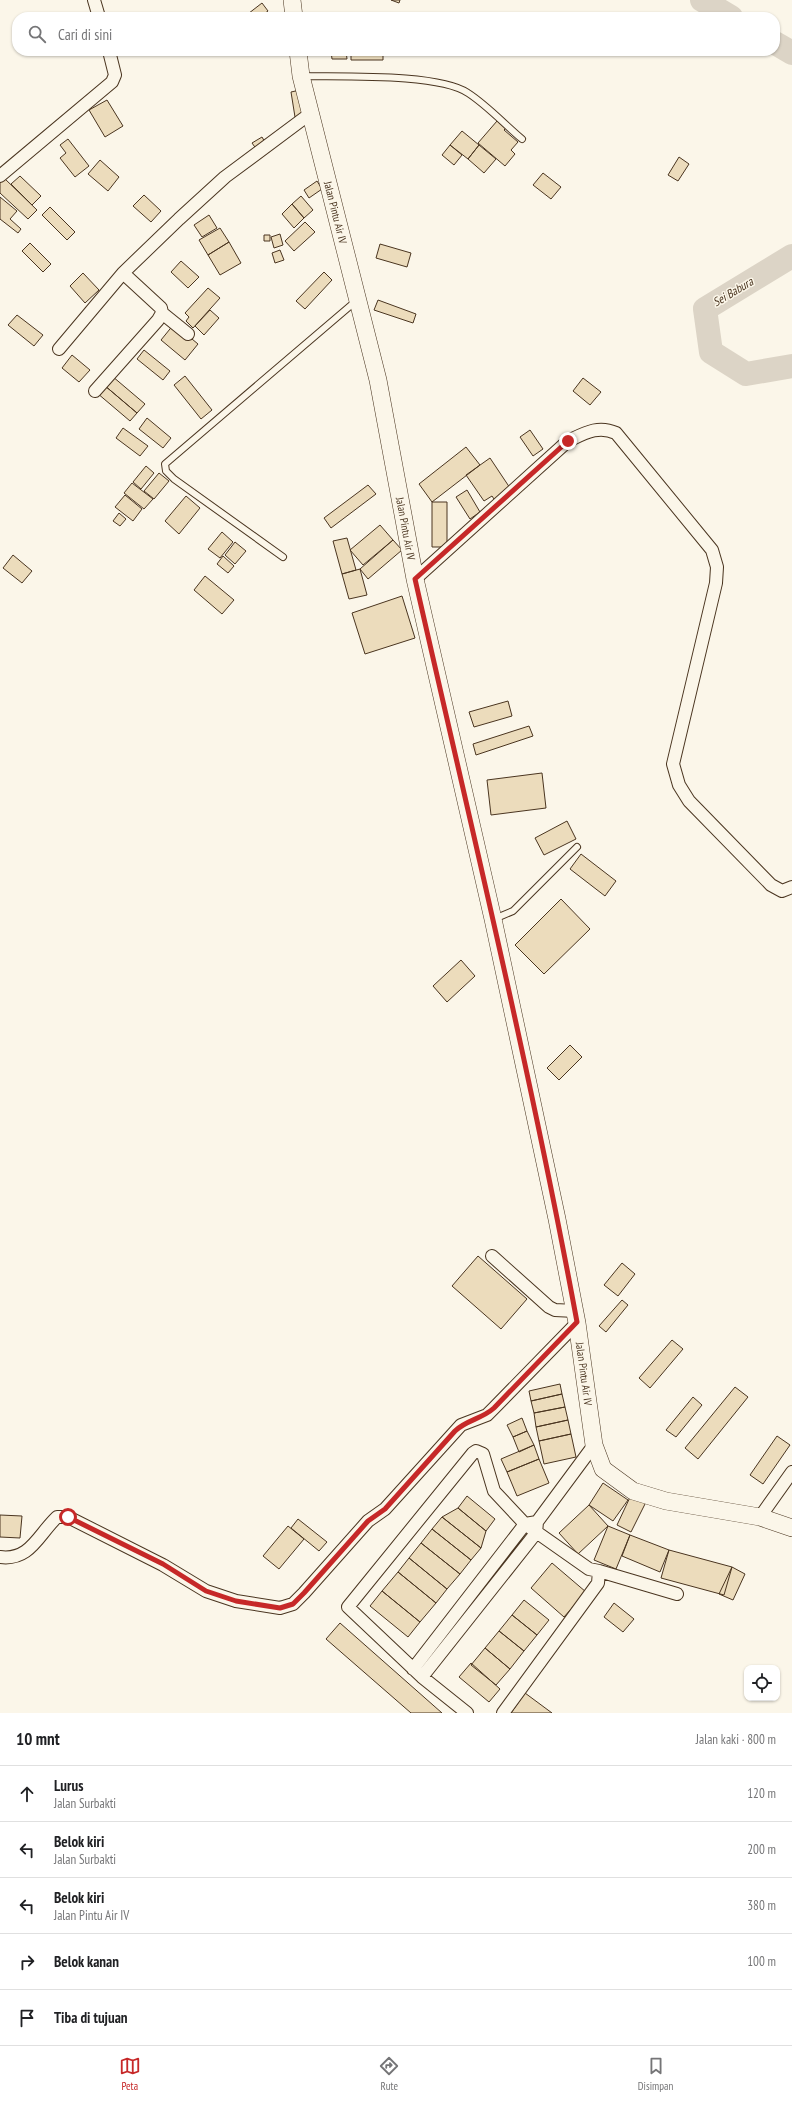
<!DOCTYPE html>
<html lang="id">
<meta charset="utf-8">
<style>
:root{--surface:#fff;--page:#f2f2f2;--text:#202124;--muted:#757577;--line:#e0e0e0;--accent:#c62828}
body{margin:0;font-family:"PT Sans Narrow",sans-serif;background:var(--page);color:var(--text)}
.controls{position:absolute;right:12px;bottom:12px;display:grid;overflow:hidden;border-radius:8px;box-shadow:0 1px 3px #0004}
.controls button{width:36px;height:36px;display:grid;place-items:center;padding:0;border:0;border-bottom:1px solid var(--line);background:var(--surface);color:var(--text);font:20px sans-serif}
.stop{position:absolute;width:12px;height:12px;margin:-9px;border:3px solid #c62828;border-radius:50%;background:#fff}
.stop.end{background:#c62828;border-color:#fff;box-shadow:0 1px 4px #0008}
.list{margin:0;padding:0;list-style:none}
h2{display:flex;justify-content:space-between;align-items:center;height:52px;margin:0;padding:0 16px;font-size:17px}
h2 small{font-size:13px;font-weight:400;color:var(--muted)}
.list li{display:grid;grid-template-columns:26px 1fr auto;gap:12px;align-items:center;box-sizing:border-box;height:56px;padding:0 16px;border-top:1px solid var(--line)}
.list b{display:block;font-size:15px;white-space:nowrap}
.list p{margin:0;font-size:13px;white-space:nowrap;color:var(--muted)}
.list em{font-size:13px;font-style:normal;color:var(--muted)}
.icon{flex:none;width:22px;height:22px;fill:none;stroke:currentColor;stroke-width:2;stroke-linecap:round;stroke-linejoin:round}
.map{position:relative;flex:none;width:792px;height:1713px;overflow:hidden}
.search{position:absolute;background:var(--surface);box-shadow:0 1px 3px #0004;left:12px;right:12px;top:12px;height:44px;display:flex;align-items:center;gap:10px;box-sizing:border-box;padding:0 14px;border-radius:16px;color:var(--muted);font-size:15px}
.sheet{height:332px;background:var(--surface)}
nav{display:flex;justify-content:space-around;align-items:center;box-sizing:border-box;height:56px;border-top:1px solid var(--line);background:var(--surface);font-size:11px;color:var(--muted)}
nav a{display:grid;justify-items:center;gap:2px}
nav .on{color:var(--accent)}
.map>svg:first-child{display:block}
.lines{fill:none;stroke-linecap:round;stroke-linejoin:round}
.river{stroke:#dcd4c6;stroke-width:24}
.building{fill:#ecdcbc;stroke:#4a3520}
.lane-casing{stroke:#4a3520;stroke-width:8}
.street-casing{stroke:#4a3520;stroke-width:14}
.secondary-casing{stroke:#4a3520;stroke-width:18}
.lane{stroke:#fbf6e9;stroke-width:6}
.street{stroke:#fbf6e9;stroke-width:12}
.secondary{stroke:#fbf6e9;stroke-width:17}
.route{stroke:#c62828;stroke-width:5}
.labels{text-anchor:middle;stroke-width:3;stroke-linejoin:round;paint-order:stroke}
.street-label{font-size:11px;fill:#4a3520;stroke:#fbf6e9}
.water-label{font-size:12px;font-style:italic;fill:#4a3520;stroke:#fbf6e9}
</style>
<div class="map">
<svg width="792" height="1713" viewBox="0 0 792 1713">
<rect width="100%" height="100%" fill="#fbf6e9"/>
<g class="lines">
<path class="river" d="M702,0L731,17
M775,43L792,53
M792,256L705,309L711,352L746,374L792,366"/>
</g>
<path class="building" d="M391,0H400L399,3Z
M262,3L268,11L260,17H244Z
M331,51H346L347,59H332Z
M351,51H383V60H351Z
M300,90L304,115L295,117L291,92Z
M107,100L123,126L105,137L89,110Z
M497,121L506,128L504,130L518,142L511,150L515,154L505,166L478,143Z
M462,131L479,145L468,159L450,145Z
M262,137L266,144L257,150L252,143Z
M68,139L89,166L75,177L60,158L66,153L60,145Z
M450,145L462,155L454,165L442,155Z
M479,145L496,159L484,173L468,159Z
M679,157L689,164L678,181L668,175Z
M100,160L119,177L108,191L88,174Z
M543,173L561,187L551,199L533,185Z
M20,176L41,196L32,205L11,184Z
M3,177L37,210L28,219L0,193V180Z
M317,181L322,189L309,198L304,190Z
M144,195L161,211L151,222L133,206Z
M301,196L313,210L304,218L292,204Z
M0,197L17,211L10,219L21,229L18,233L0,219Z
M292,204L304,218L294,228L282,214Z
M50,207L75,232L67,240L42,215Z
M209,215L217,228L202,237L194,225Z
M305,222L315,232L294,251L285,241Z
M220,228L229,242L208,255L199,240Z
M280,234L283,245L274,248L271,237Z
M264,235H270V241H264Z
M229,242L241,263L220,275L208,255Z
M30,243L51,264L43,272L22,251Z
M380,244L411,253L407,267L376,258Z
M280,250L284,260L275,263L272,253Z
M181,261L199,277L188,288L171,272Z
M324,272L332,280L305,309L296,301Z
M83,273L99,290L85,303L70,286Z
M208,288L220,298L193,328L186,321L189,317L185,313Z
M378,300L416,314L413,323L374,310Z
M210,310L219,318L204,335L195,326Z
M17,315L43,335L34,346L8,325Z
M174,324L198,344L185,360L161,340Z
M144,350L170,371L163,380L137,359Z
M72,355L90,370L79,382L62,368Z
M112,376L145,404L137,413L104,385Z
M185,376L212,410L201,419L174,385Z
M583,378L601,392L590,405L573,391Z
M104,385L137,413L130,421L97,393Z
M147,418L171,438L163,448L139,429Z
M123,428L148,446L140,456L116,438Z
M530,430L543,449L533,456L520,437Z
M466,447L480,465L432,502L419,484Z
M490,458L510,488L496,502L492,496L484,501L466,475Z
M146,466L154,473L141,489L133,482Z
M159,473L169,481L154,499L144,491Z
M132,483L153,499L144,509L124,493Z
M368,485L376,494L331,528L324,518Z
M467,490L480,512L470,519L456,497Z
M125,495L142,509L133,521L115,507Z
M186,496L200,508L179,534L165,521Z
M432,502H447V547H432Z
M119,513L126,519L120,526L113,521Z
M380,525L393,540L363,565L350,550Z
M222,532L233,542L220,558L208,549Z
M347,538L356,570L342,574L333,541Z
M393,540L402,550L368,579L360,569Z
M235,542L246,551L235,564L225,555Z
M13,555L32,571L22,583L3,568Z
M223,556L234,566L228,573L217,564Z
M360,569L367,595L349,599L342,574Z
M205,576L234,600L222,614L194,590Z
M402,596L415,638L365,654L352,613Z
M508,701L512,716L474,727L469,712Z
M529,726L533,736L476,755L473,744Z
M542,773L546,808L491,815L487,780Z
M567,821L576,839L544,855L535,838Z
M581,854L616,881L605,896L570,869Z
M561,899L590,929L544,974L515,945Z
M461,960L475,976L447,1002L433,986Z
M570,1045L582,1057L559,1080L547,1068Z
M478,1256L527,1299L501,1329L452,1286Z
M622,1263L635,1274L618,1296L604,1285Z
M622,1300L628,1305L606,1332L599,1326Z
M672,1340L683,1349L650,1388L639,1378Z
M560,1384L562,1394L531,1401L529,1391Z
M735,1387L748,1397L698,1459L685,1448Z
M562,1394L565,1407L534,1413L531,1401Z
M693,1397L702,1405L676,1437L666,1430Z
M565,1407L568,1420L536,1427L534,1413Z
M522,1418L527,1431L513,1437L507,1425Z
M568,1420L571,1434L539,1441L536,1427Z
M527,1431L534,1445L519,1452L513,1437Z
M571,1434L576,1457L544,1464L539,1441Z
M777,1436L790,1445L763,1484L750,1475Z
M534,1445L539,1459L507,1472L501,1459Z
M539,1459L549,1483L517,1496L507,1472Z
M603,1483L628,1500L613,1521L589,1505Z
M632,1493L647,1500L631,1532L617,1525Z
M467,1496L495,1519L486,1531L458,1508Z
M589,1505L608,1526L578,1554L559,1533Z
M458,1508L486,1531L481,1548L442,1517Z
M0,1515L22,1516L20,1538L0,1537Z
M442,1517L481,1548L471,1560L432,1529Z
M298,1519L327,1542L319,1551L291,1528Z
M288,1526L304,1539L279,1569L263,1556Z
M608,1526L630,1535L616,1569L594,1560Z
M432,1529L471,1560L460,1574L421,1543Z
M630,1535L669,1550L660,1572L622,1556Z
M421,1543L460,1574L447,1589L409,1558Z
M669,1550L732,1567L724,1595L661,1578Z
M409,1558L447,1589L436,1603L398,1572Z
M552,1563L586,1592L564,1617L531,1588Z
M732,1567L745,1574L733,1600L719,1594Z
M398,1572L436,1603L420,1622L382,1591Z
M382,1591L420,1622L408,1637L370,1606Z
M524,1600L549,1620L537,1635L512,1615Z
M614,1603L634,1619L623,1632L604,1617Z
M512,1615L537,1635L524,1651L499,1631Z
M340,1623L442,1713H411L326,1639Z
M499,1631L524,1651L510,1669L485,1648Z
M485,1648L510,1669L496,1685L471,1665Z
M471,1663L500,1689L489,1702L459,1677Z
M525,1693L552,1713H511Z"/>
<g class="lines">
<defs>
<path id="lane" d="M302,76C340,77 439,73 468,93C488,106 504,124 522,139
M283,557L174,479L166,471L165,464L356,301
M494,919L513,911L577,847"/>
<path id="street" d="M94,0L99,17
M0,176L112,82L115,75L109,51
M162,313L188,334
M59,349L123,273L179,219L225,177L311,113
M95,391L158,320L162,313L161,308L123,273
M415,579L568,441C585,433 598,425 616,433L712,550L717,567L716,583L673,764L679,785L689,801L771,885L782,891L792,887
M492,1256L549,1307L555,1310L575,1311
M760,1517L792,1472
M537,1522L594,1445
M0,1557C30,1561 38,1535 57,1517H68L163,1565L206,1591L236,1601L280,1608L293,1604L304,1593L368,1521L385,1509L461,1425L487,1415L494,1408L577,1323
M599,1571L677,1594
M413,1669L525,1524L537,1522L536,1533L422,1677
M467,1713L422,1677L348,1607L473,1453L476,1451L483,1454L494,1491L525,1524L589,1569L599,1571L598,1583L503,1713"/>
<g id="secondary">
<path d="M292,0L294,17"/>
<path id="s1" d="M298,51L301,76L378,380L415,579L493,919L557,1219L577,1323L594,1445L603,1469L633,1491L666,1501L760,1517L792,1528"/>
</g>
</defs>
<use href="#lane" class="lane-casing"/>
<use href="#street" class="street-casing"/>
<use href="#secondary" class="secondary-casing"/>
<use href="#lane" class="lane"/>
<use href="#street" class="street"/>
<use href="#secondary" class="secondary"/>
</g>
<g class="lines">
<path class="route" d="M68,1517L163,1564L206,1591L236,1601L280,1608L293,1604L304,1593L368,1521L385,1509L455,1431C466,1420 482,1419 494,1408L577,1322C531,1073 471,826 415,579L568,441"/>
</g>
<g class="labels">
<g class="street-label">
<text dy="4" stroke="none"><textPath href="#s1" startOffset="166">Jalan Pintu Air IV</textPath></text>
<text dy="4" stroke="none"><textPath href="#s1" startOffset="490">Jalan Pintu Air IV</textPath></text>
<text dy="4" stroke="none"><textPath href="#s1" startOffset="1354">Jalan Pintu Air IV</textPath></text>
</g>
<g class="water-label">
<text transform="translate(733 292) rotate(-31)" y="4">Sei Babura</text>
</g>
</g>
</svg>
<div class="controls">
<button><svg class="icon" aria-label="locate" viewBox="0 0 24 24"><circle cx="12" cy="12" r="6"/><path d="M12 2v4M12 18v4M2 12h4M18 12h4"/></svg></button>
</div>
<div class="stop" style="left:68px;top:1517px"></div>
<div class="stop end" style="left:568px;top:441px"></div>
<div class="search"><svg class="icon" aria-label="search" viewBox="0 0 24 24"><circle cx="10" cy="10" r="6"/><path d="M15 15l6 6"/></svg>Cari di sini</div>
</div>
<section class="sheet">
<h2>10 mnt<small>Jalan kaki · 800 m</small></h2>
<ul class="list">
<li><svg class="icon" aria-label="ahead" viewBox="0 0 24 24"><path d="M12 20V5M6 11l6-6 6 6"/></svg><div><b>Lurus</b><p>Jalan Surbakti</p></div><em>120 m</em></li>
<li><svg class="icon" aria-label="left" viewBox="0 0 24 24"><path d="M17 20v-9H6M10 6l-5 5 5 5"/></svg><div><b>Belok kiri</b><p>Jalan Surbakti</p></div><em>200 m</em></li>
<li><svg class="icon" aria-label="left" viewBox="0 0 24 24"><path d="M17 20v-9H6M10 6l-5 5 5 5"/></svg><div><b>Belok kiri</b><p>Jalan Pintu Air IV</p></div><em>380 m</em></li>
<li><svg class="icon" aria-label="right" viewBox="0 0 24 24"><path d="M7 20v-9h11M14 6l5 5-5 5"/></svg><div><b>Belok kanan</b></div><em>100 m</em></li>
<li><svg class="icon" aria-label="arrive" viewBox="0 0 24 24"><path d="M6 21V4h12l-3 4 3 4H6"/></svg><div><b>Tiba di tujuan</b></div></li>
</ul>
</section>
<nav>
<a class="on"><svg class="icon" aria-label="map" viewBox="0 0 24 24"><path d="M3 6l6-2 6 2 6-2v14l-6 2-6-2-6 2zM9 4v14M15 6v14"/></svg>Peta</a>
<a><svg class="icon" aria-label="directions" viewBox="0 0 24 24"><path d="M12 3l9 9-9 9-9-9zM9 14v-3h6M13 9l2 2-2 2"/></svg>Rute</a>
<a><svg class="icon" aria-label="saved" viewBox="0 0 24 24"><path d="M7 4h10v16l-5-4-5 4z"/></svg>Disimpan</a>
</nav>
